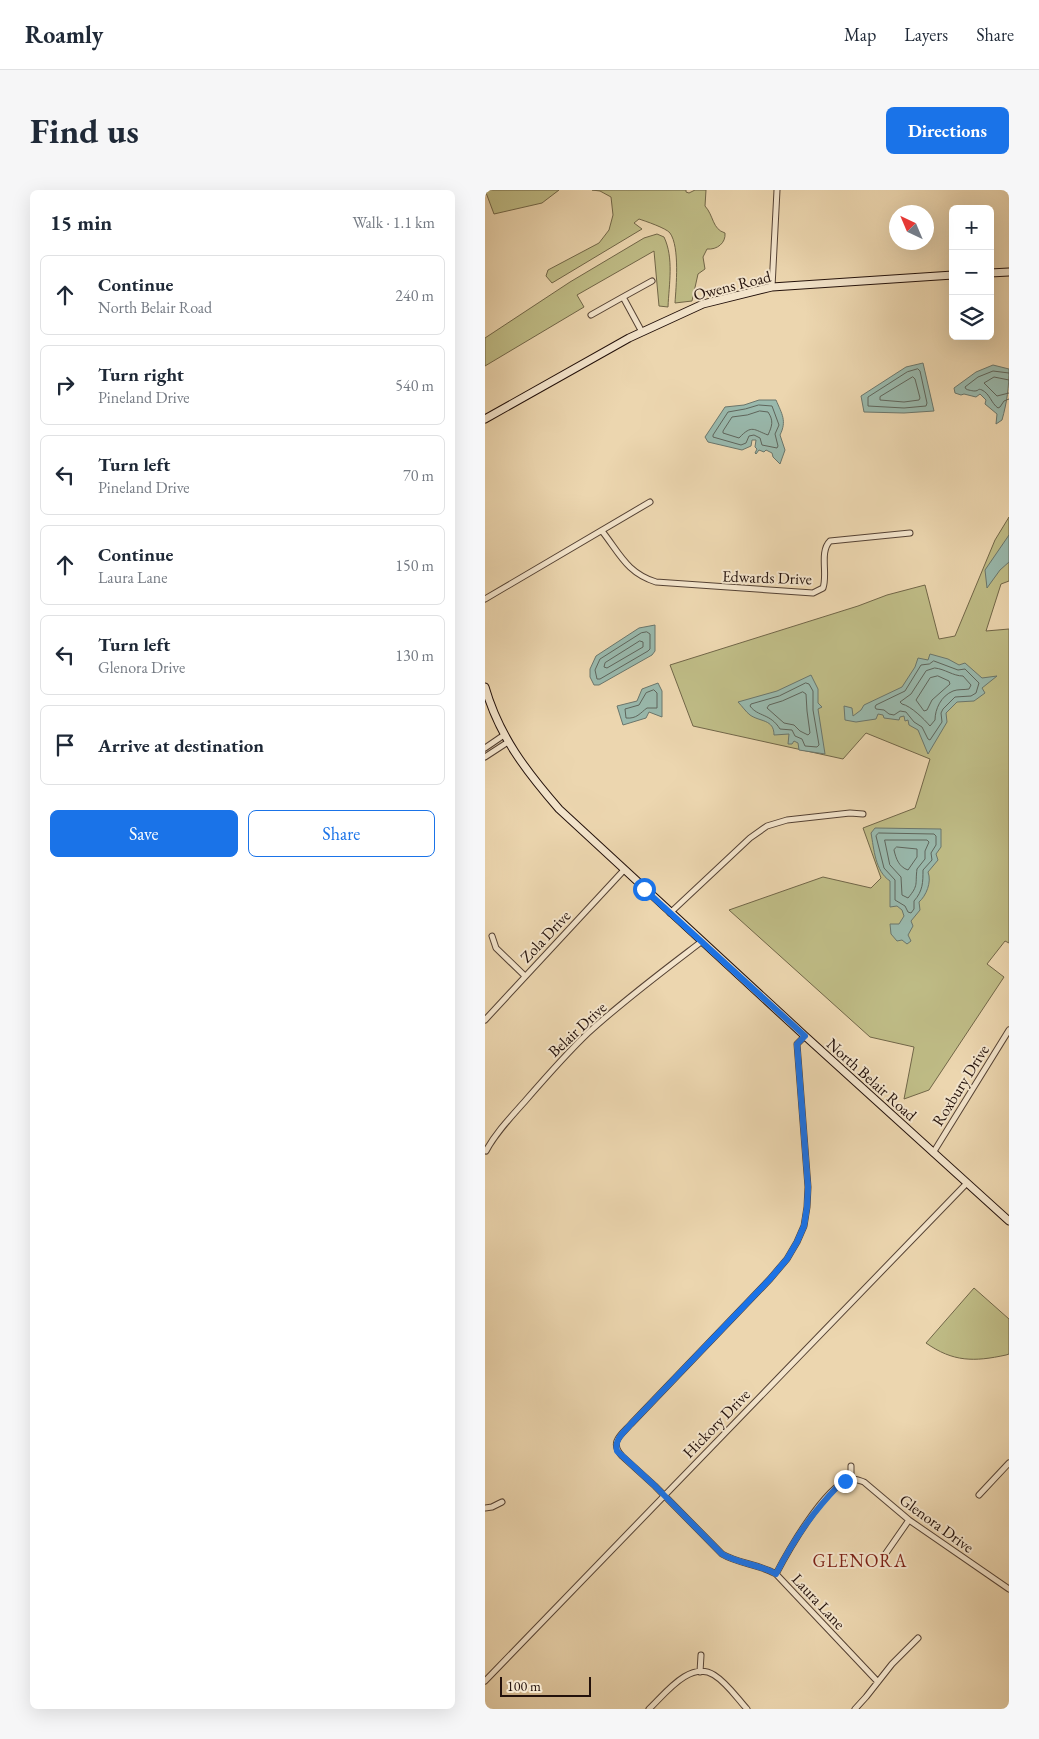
<!DOCTYPE html>
<meta charset="utf-8">
<style>
:root{--surface:#fff;--page:#f6f6f7;--text:#1f2937;--muted:#747a83;--line:#e0e1e3;--accent:#1a73e8}
body{margin:0;font-family:"EB Garamond",serif;background:var(--page);color:var(--text)}
.controls{position:absolute;right:15px;top:15px;display:grid;overflow:hidden;border-radius:8px;box-shadow:0 5px 20px #0002}
.controls button{width:45px;height:45px;display:grid;place-items:center;padding:0;border:0;border-bottom:1px solid var(--line);background:var(--surface);color:var(--text);font:25px sans-serif}
.compass{position:absolute;left:404px;top:15px;width:45px;height:45px;border-radius:50%;background:var(--surface);box-shadow:0 5px 20px #0002;rotate:316deg}
.scale{position:absolute;left:15px;bottom:12px;width:91px;box-sizing:border-box;padding-left:5px;border:2px solid #23110b;border-top:0;font-size:14px;line-height:18px;white-space:nowrap;color:#23110b;-webkit-text-stroke:4px #f3e4cb;paint-order:stroke}
.stop{position:absolute;width:15px;height:15px;margin:-11px;border:4px solid #1a73e8;border-radius:50%;background:#fff}
.stop.end{background:#1a73e8;border-color:#fff;box-shadow:0 1px 5px #0008}
.list{margin:0;padding:0;list-style:none}
h2{display:flex;justify-content:space-between;align-items:center;height:65px;margin:0;padding:0 20px;font-size:21px}
h2 small{font-size:16px;font-weight:400;color:var(--muted)}
.list li{display:grid;grid-template-columns:32px 1fr auto;gap:15px;align-items:center;box-sizing:border-box;height:80px;margin:0 10px 10px;padding:0 10px;border:1px solid var(--line);border-radius:8px}
.list b{display:block;font-size:19px;white-space:nowrap}
.list p{margin:0;font-size:16px;white-space:nowrap;color:var(--muted)}
.list em{font-size:16px;font-style:normal;color:var(--muted)}
.actions{display:flex;gap:10px;padding:15px 20px}
.actions a{flex:1;padding:11px 0;border:1px solid var(--accent);border-radius:8px;text-align:center;font-size:18px;color:var(--accent)}
.actions .main{background:var(--accent);color:#fff}
.icon{flex:none;width:28px;height:28px;fill:none;stroke:currentColor;stroke-width:2;stroke-linecap:round;stroke-linejoin:round}
.map{position:relative;flex:none;width:524px;height:1519px;overflow:hidden;border-radius:8px}
header{display:flex;align-items:center;gap:30px;box-sizing:border-box;height:70px;padding:0 25px;background:var(--surface);border-bottom:1px solid var(--line)}
header strong{font-size:24px}
nav{display:flex;gap:28px;margin-inline-start:auto;font-size:18px}
.intro{display:flex;align-items:center;justify-content:space-between;box-sizing:border-box;height:120px;padding:0 30px}
h1{margin:0;font-size:35px}
.button{padding:12px 22px;border-radius:8px;background:var(--accent);color:#fff;font-size:18px;font-weight:700}
main{display:flex;gap:30px;padding:0 30px}
aside{flex:1;background:var(--surface);border-radius:8px;box-shadow:0 5px 20px #0002}
.map>svg:first-child{display:block}
.green{fill:#bfbc86;stroke:#716648}
.water{fill:#99b9ad;stroke:#6a766c}
.lines{fill:none;stroke-linecap:round;stroke-linejoin:round}
.shore{stroke:#5e655c;stroke-width:1}
.street-casing{stroke:#554234;stroke-width:7}
.secondary-casing{stroke:#23110b;stroke-width:9}
.street{stroke:#f3e4cb;stroke-width:5}
.secondary{stroke:#f3e4cb;stroke-width:7}
.route{stroke:#1a73e8;stroke-width:6}
.labels{text-anchor:middle;stroke-width:4;stroke-linejoin:round;paint-order:stroke}
.street-label{font-size:16px;fill:#23110b;stroke:#f3e4cb}
.neighbourhood-label{font-size:18px;letter-spacing:1px;fill:#7a1f14;stroke:#f3e4cb}
</style>
<header>
<strong>Roamly</strong>
<nav><a>Map</a><a>Layers</a><a>Share</a></nav>
</header>
<div class="intro"><h1>Find us</h1><a class="button">Directions</a></div>
<main>
<aside>
<h2>15 min<small>Walk · 1.1 km</small></h2>
<ul class="list">
<li><svg class="icon" aria-label="ahead" viewBox="0 0 24 24"><path d="M12 20V5M6 11l6-6 6 6"/></svg><div><b>Continue</b><p>North Belair Road</p></div><em>240 m</em></li>
<li><svg class="icon" aria-label="right" viewBox="0 0 24 24"><path d="M7 20v-9h11M14 6l5 5-5 5"/></svg><div><b>Turn right</b><p>Pineland Drive</p></div><em>540 m</em></li>
<li><svg class="icon" aria-label="left" viewBox="0 0 24 24"><path d="M17 20v-9H6M10 6l-5 5 5 5"/></svg><div><b>Turn left</b><p>Pineland Drive</p></div><em>70 m</em></li>
<li><svg class="icon" aria-label="ahead" viewBox="0 0 24 24"><path d="M12 20V5M6 11l6-6 6 6"/></svg><div><b>Continue</b><p>Laura Lane</p></div><em>150 m</em></li>
<li><svg class="icon" aria-label="left" viewBox="0 0 24 24"><path d="M17 20v-9H6M10 6l-5 5 5 5"/></svg><div><b>Turn left</b><p>Glenora Drive</p></div><em>130 m</em></li>
<li><svg class="icon" aria-label="arrive" viewBox="0 0 24 24"><path d="M6 21V4h12l-3 4 3 4H6"/></svg><div><b>Arrive at destination</b></div></li>
</ul>
<div class="actions"><a class="main">Save</a><a>Share</a></div>
</aside>
<div class="map">
<svg width="524" height="1519" viewBox="0 0 524 1519">
<rect width="100%" height="100%" fill="#ecd6af"/>
<filter id="stains"><feTurbulence type="fractalNoise" baseFrequency=".004" numOctaves="4"/><feColorMatrix values="0 0 0 0 .2 0 0 0 0 .09 0 0 0 0 .02 0 0 0 .5 -.17"/></filter>
<radialGradient id="worn" r=".72"><stop offset=".6" stop-color="#630" stop-opacity="0"/><stop offset="1" stop-color="#630" stop-opacity=".3"/></radialGradient>
<path class="green" d="M0,0H74L57,13L9,24Z
M107,0H201V2L204,3L210,0H221L220,16C229,26 227,39 240,43C241,53 232,60 222,59L218,67L220,79L213,84L207,111L190,113C191,97 195,57 185,43C181,38 160,31 154,29L149,33L157,39L67,93L61,86L63,80L114,53L124,40L128,25L126,7L115,1Z
M172,44L179,47C189,68 184,94 183,117L174,116L169,61L92,105L99,117L0,176V148L85,92L159,48Z
M524,327V391L516,394L501,441L524,439V753L520,751L502,774L519,787L444,900L419,909L429,857L385,847L244,720L338,687L386,698L396,688L378,638L430,618L445,569L381,543L358,569L208,536L185,475L373,416L402,405L440,395L454,449L470,446L510,350Z
M489,1098L524,1129V1164L521,1165C489,1172 468,1172 441,1153Z"/>
<path class="water" d="M438,173L449,221L419,223L379,222L376,206L421,177Z
M508,175L524,179C524,197 522,212 517,230L511,234L512,224L500,214L501,210L495,204L491,207L479,204L476,205L470,203L469,198L491,182Z
M274,210H291C297,224 302,231 295,245L300,260L295,274L288,267L287,263L281,260L279,262L274,260L271,264L270,263L272,259L270,257L271,250H267L266,256L257,260L223,252L220,247L240,217L259,215Z
M524,345V372L515,380L502,398L500,380Z
M170,435V461L167,465L114,495H109L105,487V479L111,466L154,438Z
M445,464L463,469L474,475L480,473L497,488L512,486L497,498L500,503L489,511L472,512L461,523L462,532L443,564L433,540L424,535L423,530L420,531L419,526L415,527L414,530L399,528L398,525L393,524L391,529L371,532L360,530L359,516L367,518L368,526L376,520L379,515L417,497L430,477L433,468L443,470Z
M326,485L333,499V513L337,517L333,519L340,564L314,560L313,553L309,551L307,554H303L304,544L289,545C289,529 275,532 265,525C261,522 257,516 253,512L292,501Z
M173,493L177,501V527L164,522L161,528L138,535L132,516L152,511L157,499Z
M390,638L456,639V657L451,664L453,670L443,682C447,692 441,706 434,712L435,720L426,731L428,736L423,745L426,751L422,754L417,750L412,751L406,744L405,734H414L419,726L417,720L412,716L405,717V691C390,681 389,659 386,643Z"/>
<g class="lines">
<path class="shore" d="M433,179L435,181L442,213L441,216L419,218L383,216V207L422,182Z
M524,183L508,181L493,187L480,197L481,199C482,200 489,201 489,201C495,201 492,198 497,200C505,204 506,213 513,218L515,217L519,211L524,209
M428,187L430,189L435,208L434,210L419,212L395,210V207Z
M524,190L509,187L499,193L512,206L524,203
M274,215L287,216L294,235L290,244L293,256L292,258L277,255L275,248L269,245L264,246L261,253L256,255L228,247V245L243,222L260,219Z
M275,221L283,222C289,231 287,236 283,245C269,240 267,234 254,248L238,243V241L247,227L262,225Z
M162,442L165,444V459L163,461L115,489H112L110,480L115,469L156,443Z
M155,451L158,452V457L122,478L119,477L120,473Z
M449,471L473,480L480,479L494,493L491,503L486,506L470,507L458,519L456,523L457,532L445,550L443,549L437,537L429,532L421,522L415,521L409,525L404,524L399,520L391,519L390,517L391,515L420,501L436,475L444,474Z
M450,478C460,479 468,486 478,486L486,495L484,499C479,500 473,499 468,501C456,506 450,519 450,530L445,536C439,529 426,516 417,514L415,512L426,504L441,481Z
M453,486L464,491L465,494L447,510L442,520L439,521L431,510L445,488Z
M321,493L324,494L328,501V520L334,555L332,557L320,556L317,549L310,546L307,540L295,539C285,523 273,527 265,516L266,514L294,506Z
M169,500L172,503V518H162C155,523 152,529 141,528L140,519L154,515L161,503Z
M318,502L321,504L322,521L325,543L323,545L315,541L309,535L299,533L282,518L284,515L297,511Z
M394,643L449,644L451,646V655L446,663L447,670L438,680C438,692 438,701 429,711V719L426,723L423,722L420,716L410,710V690L399,678L391,646Z
M400,650H442L444,652L440,661V669L432,679C430,694 434,695 423,708L417,705L416,687L405,675Z
M412,657L432,659V667L423,680C414,677 411,669 409,660Z"/>
<defs>
<path id="street" d="M287,97L292,0
M106,125L138,107
M157,142L138,107L167,91
M117,341C135,364 142,383 171,392L328,403L338,398C343,384 334,362 345,351L425,343
M0,409L165,312
M0,558L19,545
M0,567L23,552
M185,723L265,648L282,636L302,630L365,623L378,624
M7,746L11,758L40,786
M0,830L139,680
M320,846L312,854L323,997L322,1017L319,1036L312,1052L302,1069L285,1089L146,1234C136,1245 124,1252 137,1266L170,1296L237,1364C254,1374 274,1374 291,1384L393,1492
M1,961C11,942 27,926 41,910C61,887 81,864 103,843C139,810 178,781 216,752
M448,963L524,840
M366,1276V1289
M494,1305L524,1273
M0,1318L7,1317L17,1312
M399,1366L424,1330
M291,1384C303,1361 339,1298 363,1290C369,1288 373,1290 379,1292L424,1330L524,1399
M215,1482L216,1465
M0,1491L482,993
M164,1519C180,1504 205,1470 229,1485C242,1493 252,1508 262,1519
M370,1519L381,1507L407,1474L433,1448"/>
<path id="secondary" d="M505,83L524,82
M0,229L144,148L218,114L287,97L468,85
M0,497C14,546 41,581 74,619L320,846L524,1031"/>
</defs>
<use href="#street" class="street-casing"/>
<use href="#secondary" class="secondary-casing"/>
<use href="#street" class="street"/>
<use href="#secondary" class="secondary"/>
</g>
<g class="lines">
<path class="route" d="M159,699L320,846L312,854L323,997L322,1017L319,1036L312,1052L302,1069L285,1089L146,1234C139,1242 129,1249 132,1261L170,1296L237,1364C254,1374 274,1374 291,1384C309,1349 327,1323 354,1295L360,1291"/>
</g>
<g class="labels">
<g class="street-label">
<text transform="translate(247 95) rotate(-14)" y="6">Owens Road</text>
<text transform="translate(282 387) rotate(2)" y="6">Edwards Drive</text>
<text transform="translate(60 746) rotate(-47)" y="6">Zola Drive</text>
<text transform="translate(92 839) rotate(-43)" y="6">Belair Drive</text>
<text transform="translate(387 889) rotate(42)" y="6">North Belair Road</text>
<text transform="translate(475 895) rotate(-58)" y="6">Roxbury Drive</text>
<text transform="translate(231 1233) rotate(-46)" y="6">Hickory Drive</text>
<text transform="translate(452 1333) rotate(36)" y="6">Glenora Drive</text>
<text transform="translate(334 1411) rotate(47)" y="6">Laura Lane</text>
</g>
<g class="neighbourhood-label">
<text x="375" y="1377">GLENORA</text>
</g>
</g>
<rect width="100%" height="100%" filter="url(#stains)"/>
<rect width="100%" height="100%" fill="url(#worn)"/>
</svg>
<div class="controls">
<button>+</button>
<button>−</button>
<button><svg class="icon" aria-label="layers" viewBox="0 0 24 24"><path d="M12 4l9 5-9 5-9-5zM3 14l9 5 9-5"/></svg></button>
</div>
<svg class="compass" viewBox="-18 -18 36 36"><path d="M0-13l5 13h-10z" fill="#e53935"/><path d="M0 13l5-13h-10z" fill="#747a83"/></svg>
<div class="scale">100 m</div>
<div class="stop" style="left:159px;top:699px"></div>
<div class="stop end" style="left:360px;top:1291px"></div>
</div>
</main>
